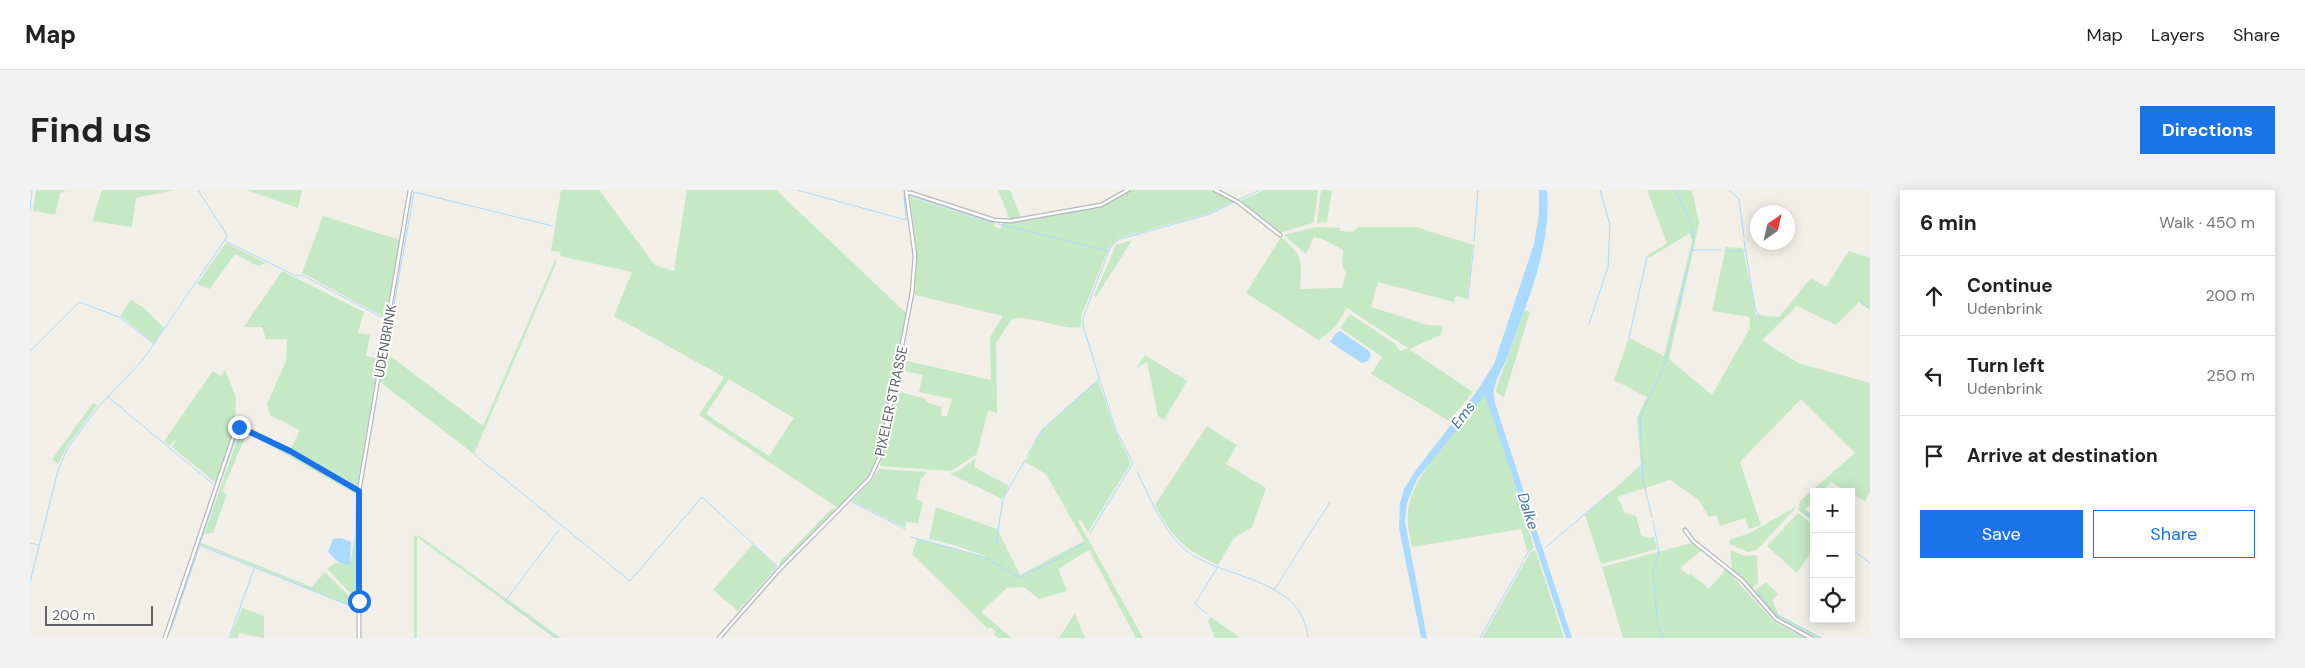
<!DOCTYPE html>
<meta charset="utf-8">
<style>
:root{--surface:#fff;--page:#f2f2f2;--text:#222;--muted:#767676;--line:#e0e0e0;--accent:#1a73e8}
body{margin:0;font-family:"DM Sans",sans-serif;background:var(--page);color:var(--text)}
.controls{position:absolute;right:15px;bottom:15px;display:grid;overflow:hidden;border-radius:0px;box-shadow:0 2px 12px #0003}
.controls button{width:45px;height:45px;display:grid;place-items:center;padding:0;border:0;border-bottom:1px solid var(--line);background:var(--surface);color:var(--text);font:25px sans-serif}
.compass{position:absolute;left:1720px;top:15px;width:45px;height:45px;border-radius:50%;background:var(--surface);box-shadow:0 2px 12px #0003;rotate:34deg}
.scale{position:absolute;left:15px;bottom:12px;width:108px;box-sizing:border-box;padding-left:5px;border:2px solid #5f6368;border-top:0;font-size:14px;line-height:18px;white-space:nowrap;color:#5f6368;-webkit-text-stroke:4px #fff;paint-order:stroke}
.stop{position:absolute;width:15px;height:15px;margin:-11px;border:4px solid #1a73e8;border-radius:50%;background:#fff}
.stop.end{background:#1a73e8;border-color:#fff;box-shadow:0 1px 5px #0008}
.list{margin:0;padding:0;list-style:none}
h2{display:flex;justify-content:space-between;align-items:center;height:65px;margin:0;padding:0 20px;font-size:21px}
h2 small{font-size:16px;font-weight:400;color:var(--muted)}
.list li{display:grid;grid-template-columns:32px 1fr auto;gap:15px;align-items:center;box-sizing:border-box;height:80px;padding:0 20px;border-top:1px solid var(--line)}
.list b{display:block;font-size:19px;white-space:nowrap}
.list p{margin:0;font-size:16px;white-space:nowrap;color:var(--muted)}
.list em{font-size:16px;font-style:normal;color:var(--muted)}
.actions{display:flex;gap:10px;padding:15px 20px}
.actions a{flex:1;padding:11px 0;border:1px solid var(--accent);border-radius:0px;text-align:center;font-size:18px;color:var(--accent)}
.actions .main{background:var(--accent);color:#fff}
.icon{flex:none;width:28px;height:28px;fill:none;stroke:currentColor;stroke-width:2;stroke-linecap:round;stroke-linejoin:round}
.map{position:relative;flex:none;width:1840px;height:448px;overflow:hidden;border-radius:0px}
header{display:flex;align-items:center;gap:30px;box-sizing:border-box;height:70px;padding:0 25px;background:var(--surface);border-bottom:1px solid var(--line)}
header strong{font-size:24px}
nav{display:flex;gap:28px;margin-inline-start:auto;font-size:18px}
.intro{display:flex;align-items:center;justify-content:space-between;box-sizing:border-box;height:120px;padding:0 30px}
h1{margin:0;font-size:35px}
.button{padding:12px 22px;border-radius:0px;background:var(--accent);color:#fff;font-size:18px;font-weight:700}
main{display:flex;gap:30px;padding:0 30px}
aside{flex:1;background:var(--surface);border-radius:0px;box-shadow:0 2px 12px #0003}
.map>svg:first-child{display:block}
.green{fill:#c5e8c5;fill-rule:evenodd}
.water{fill:#aadaff}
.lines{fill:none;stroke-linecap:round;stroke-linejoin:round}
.stream{stroke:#aadaff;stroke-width:1}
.minor-casing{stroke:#b5b8bc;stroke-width:5}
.minor{stroke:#fff;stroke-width:2.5}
.route{stroke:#1a73e8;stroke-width:6}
.labels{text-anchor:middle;stroke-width:4;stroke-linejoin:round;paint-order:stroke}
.street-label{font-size:14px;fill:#5f6368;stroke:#fff}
.water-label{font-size:15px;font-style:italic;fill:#4174aa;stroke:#fff}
</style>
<header>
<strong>Map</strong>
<nav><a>Map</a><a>Layers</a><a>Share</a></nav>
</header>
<div class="intro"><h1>Find us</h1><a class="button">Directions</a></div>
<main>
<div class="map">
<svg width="1840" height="448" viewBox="0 0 1840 448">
<rect width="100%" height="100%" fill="#f1efe8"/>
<path class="green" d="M6,0H36L30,4L25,25L3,21Z
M72,0H144L106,8L102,37L62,31Z
M217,0H272L268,18Z
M531,0H569L625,75L644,81L657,0H746L877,124L849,263L838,286L808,318L669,225L694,187L584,126L602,82L530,66L531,62L521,61ZM699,189L764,228L739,266L676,224Z
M968,0H980L991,28L980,30Z
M1100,0H1181L1204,11L1180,23L1089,48L1078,59L1051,127V137C1027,140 1006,125 982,129L966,153L967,223L958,220L947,264L921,281L850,276L866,201L896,209V212L912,217L911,226H917L922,209L889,202L893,185L875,181L877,171L961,190L960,147L973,126L885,105L887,66L880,7L965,34V37L971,39L972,33H981L1072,16Z
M1234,0H1288L1284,31L1282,33L1250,43L1210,11Z
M1291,0H1302L1297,32L1287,33Z
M1617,0H1662L1669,33L1639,169L1682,205L1720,138L1719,127L1682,121L1696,57L1713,58L1726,125L1749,127L1781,88L1796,97L1819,61L1840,68V120L1829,112L1806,135L1767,116L1732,150L1768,173L1840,193V302L1835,311L1801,292L1792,302H1784V310L1775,319L1784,327V332L1768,320L1770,311L1825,263L1771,209L1710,272L1731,335L1719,339L1715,328L1690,336L1686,325L1679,327L1668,309L1640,290L1587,307L1595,323L1606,326L1611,345L1616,348L1624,347L1627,359L1571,374L1555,325L1611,275L1607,228L1617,207L1584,190L1599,148L1634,166L1662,51L1660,43L1619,68L1618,65L1637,53Z
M293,26L370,50L356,128L272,83Z
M1286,37L1310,38V41L1323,42L1328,37H1386L1443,55L1437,109L1426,106L1424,112L1348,92L1341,117L1398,135L1413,136L1411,145L1379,159L1443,202L1419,231L1341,184L1352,167L1310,138L1320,124L1365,154L1370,161L1378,158L1317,118L1306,136L1289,150L1216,103L1251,47C1275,68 1271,70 1270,99L1312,98L1316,83L1312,75L1313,60L1292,49L1284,47L1276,64L1254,45Z
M1102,50L1066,107L1064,106L1086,55Z
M196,53L236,73L228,76L205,64L180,99L167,94Z
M525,70L527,71L444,264L350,192L356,166H360L453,236Z
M252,81L334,122L328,143L340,145L336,166L349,169L327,296L261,259L270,240L240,225L237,214L256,171L257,149H236L232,137H214Z
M101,110L113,117L134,138L124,153L90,126Z
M1495,120L1500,122L1474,207L1466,202L1467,196Z
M1115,165L1157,191L1134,230L1128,226L1117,172L1106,178Z
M195,180L206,207L205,238L186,293L142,257L148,247L140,256L134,251L183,181L191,186Z
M1068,190L1084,238L1101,273L1058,342L1051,330L1048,331L1113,448H1106L1059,360L1028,379L1037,401L1009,409L994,397L977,398L951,422L982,448H968L964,445L966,442L960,437L958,439L882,364L887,349L923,358L955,368V366L924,355L899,349L906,317L967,339L990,385L1054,351L1016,284L995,272L1012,240Z
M1453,205H1456L1462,221L1504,358L1497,361L1491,339L1382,357C1379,343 1376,329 1379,315C1386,281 1432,234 1453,205Z
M63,213L67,215L37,257L28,274L22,269Z
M1177,236L1207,255L1196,274L1236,298L1222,337L1204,348L1188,375C1155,360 1142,348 1125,315Z
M210,242L216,245L192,302L197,304L183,343L174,344Z
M242,254L325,301L324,303L241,256Z
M946,268L944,277L979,296L972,309L920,284L930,280Z
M849,279L897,282L891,289L886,309L893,312L888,333L875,332L876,338L822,311L843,289Z
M326,306H328L326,409L297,379L305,373L320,376L325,345Z
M1767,316L1727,360L1718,362L1700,354L1699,350L1720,343Z
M802,318L806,320L751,376L749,373Z
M1768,323L1784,335V358L1767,383L1737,356Z
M384,345L387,347L388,345L531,448H525L387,347V448H384Z
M172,353L282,397L295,382L326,413V418L171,355Z
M1662,353L1672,360L1650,378L1658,385L1660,383L1679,399L1696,379L1744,432L1769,445L1771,444L1779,448H1593L1572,377Z
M723,354L747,377L708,421L683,400Z
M1505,360L1534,448H1452L1500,363Z
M1700,360L1715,366L1727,365L1728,393L1721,399L1702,379Z
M1736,392L1748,404L1742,410L1749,425L1792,448H1785L1746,427L1724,402Z
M212,418L234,426V448L209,443L208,448H200Z
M1045,423L1055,448H1029Z
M1181,427L1208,446L1209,448H1185L1178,431Z"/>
<path class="water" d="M1509,0H1517C1522,55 1498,110 1480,160C1476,173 1466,187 1464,200C1462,208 1468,221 1470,229L1542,448H1536L1455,205L1387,289L1377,313L1375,332L1397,448H1391L1369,338L1370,313L1374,299L1386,280L1447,201L1464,174L1504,54L1509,23Z
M1310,141L1339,161L1341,165L1338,171L1332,173L1300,152L1307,142Z
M311,348L321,352L320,376L309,373L298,362L303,349Z"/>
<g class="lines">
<path class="stream" d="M767,0L876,30L874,4
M1699,0L1709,9L1714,47
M881,6L964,33
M1208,10L1230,0
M0,20L2,0
M968,34L1079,61
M195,51L266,86L272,85L353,128
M1444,51L1448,0
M1714,51L1725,118L1730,127L1728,131
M1662,60H1691
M1696,61H1715
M1438,108L1444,55
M1830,112L1840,119
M1559,134L1578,77L1580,35L1570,0
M1599,148L1617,67
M0,161L49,112L89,127L124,154
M355,165L384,2L523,36
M78,207L183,294
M445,265L600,391L672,307L747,376
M997,266L1012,240L1069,189
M1107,282C1120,308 1131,336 1152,357C1189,391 1272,384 1278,448
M187,301L208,242
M186,305L170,354L171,356L326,418
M822,312L875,339
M1771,320L1784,330
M1622,327L1613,291L1610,228L1635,173L1664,52L1662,37L1646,0
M1623,331L1629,362L1623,383L1628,437L1634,448
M1060,343L1103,273L1085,238L1053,136V128L1079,60L1084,53L1090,49L1180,24L1204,12
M881,347L954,367L989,387L1026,370L1054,353
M0,353L9,355
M966,354L973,309L995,270
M1516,357L1582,301
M1821,359L1840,373
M1494,369L1499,361L1502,360
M0,392L28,280L38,258L66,219L113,170L196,48L197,45L168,0
M1244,400L1300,312
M1728,401L1742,422L1791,448
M1177,424L1165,414L1188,376
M141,439L170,355
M1603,447L1604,448
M199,448L224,379
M526,448L475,411L529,340
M1450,448L1493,372"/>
<defs>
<path id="minor" d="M1185,0L1208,12L1250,45
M877,3H881L964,30L980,31L1071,15L1098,0
M1655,340L1663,351L1712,390L1746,429L1781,448
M135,448L206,239L212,237L260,261L329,301
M329,448V301L380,0
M689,448L748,381L840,288L851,264L882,103L885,66L876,0"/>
</defs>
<use href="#minor" class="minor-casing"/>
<use href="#minor" class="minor"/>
</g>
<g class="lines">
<path class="route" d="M209,237L260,261L329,301V411"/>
</g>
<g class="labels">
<g class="street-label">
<text transform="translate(355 151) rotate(-80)" y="5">UDENBRINK</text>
<text transform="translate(861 211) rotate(-78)" y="5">PIXELER STRASSE</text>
</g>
<g class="water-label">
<text transform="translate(1433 225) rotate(-53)" y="5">Ems</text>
<text transform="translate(1498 321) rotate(72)" y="5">Dalke</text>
</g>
</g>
</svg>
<div class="controls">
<button>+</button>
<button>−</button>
<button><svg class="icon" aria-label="locate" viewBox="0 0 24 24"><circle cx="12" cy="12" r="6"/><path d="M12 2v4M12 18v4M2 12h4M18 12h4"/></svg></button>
</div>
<svg class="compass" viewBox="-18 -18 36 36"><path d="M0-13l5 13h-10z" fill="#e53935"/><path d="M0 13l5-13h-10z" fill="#767676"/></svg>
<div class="scale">200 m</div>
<div class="stop" style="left:329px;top:411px"></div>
<div class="stop end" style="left:209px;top:237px"></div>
</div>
<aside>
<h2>6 min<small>Walk · 450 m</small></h2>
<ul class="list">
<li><svg class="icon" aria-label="ahead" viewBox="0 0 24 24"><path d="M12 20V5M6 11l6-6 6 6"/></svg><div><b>Continue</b><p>Udenbrink</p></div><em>200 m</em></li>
<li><svg class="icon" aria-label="left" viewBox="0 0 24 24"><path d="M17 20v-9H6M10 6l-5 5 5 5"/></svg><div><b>Turn left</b><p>Udenbrink</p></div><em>250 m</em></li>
<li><svg class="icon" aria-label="arrive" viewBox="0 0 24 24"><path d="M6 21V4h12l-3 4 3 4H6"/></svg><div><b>Arrive at destination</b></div></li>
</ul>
<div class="actions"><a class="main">Save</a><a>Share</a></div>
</aside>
</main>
